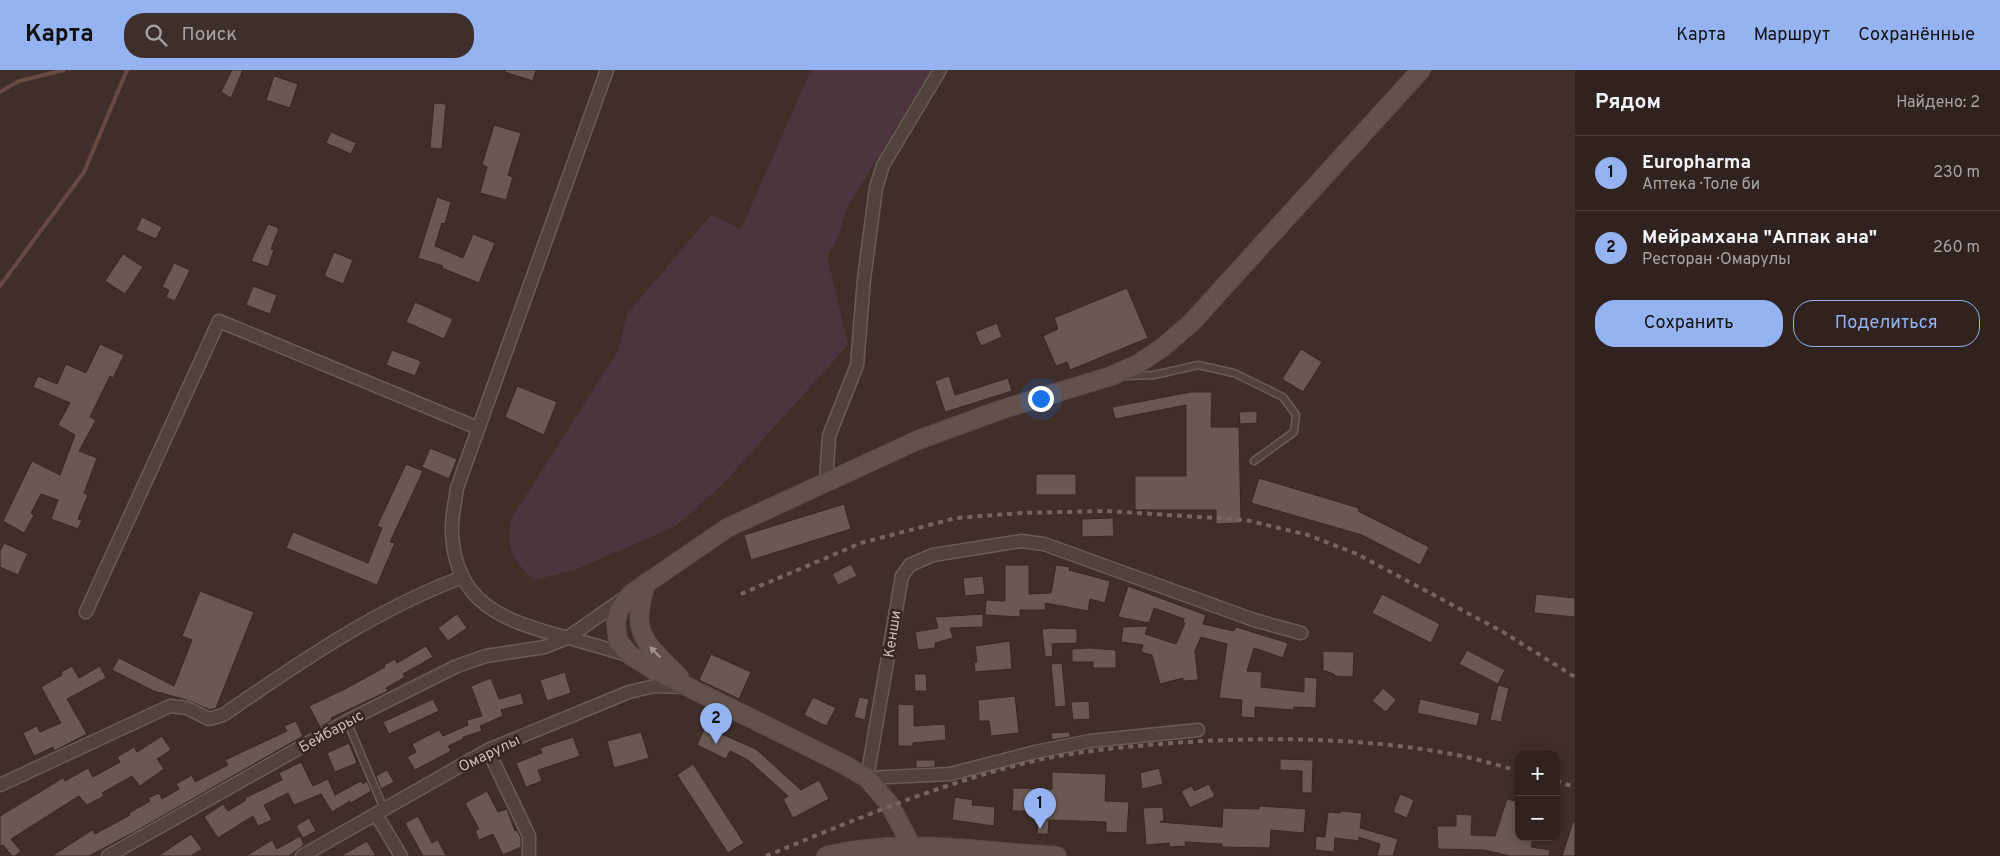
<!DOCTYPE html>
<html lang="ru">
<meta charset="utf-8">
<style>
:root{--surface:#30221f;--page:#3c2f2c;--text:#f1f3f6;--muted:#a8a4a4;--line:#4b3f3d;--accent:#95b2f1}
body{margin:0;font-family:Overpass,sans-serif;background:var(--page);color:var(--text)}
.controls{position:absolute;right:15px;bottom:15px;display:grid;overflow:hidden;border-radius:10px;box-shadow:0 2px 12px #0003}
.controls button{width:45px;height:45px;display:grid;place-items:center;padding:0;border:0;border-bottom:1px solid var(--line);background:var(--surface);color:var(--text);font:25px sans-serif}
.you{position:absolute;left:1040px;top:328px;width:18px;height:18px;margin:-12px;border:4px solid #fff;border-radius:50%;background:#1a73e8;box-shadow:0 0 0 8px #1a73e833}
.badge{display:grid;place-items:center;width:32px;height:32px;border-radius:50%;background:var(--accent);color:#111;font-size:16px;font-weight:700}
.pin{position:absolute;translate:-50% -41px;filter:drop-shadow(0 1px 2px #0008)}
.pin::after{content:'';position:absolute;top:26px;width:18px;height:15px;background:inherit;clip-path:polygon(0 0,100% 0,50% 100%)}
.list{margin:0;padding:0;list-style:none}
h2{display:flex;justify-content:space-between;align-items:center;height:65px;margin:0;padding:0 20px;font-size:21px}
h2 small{font-size:16px;font-weight:400;color:var(--muted)}
.list li{display:grid;grid-template-columns:32px 1fr auto;gap:15px;align-items:center;box-sizing:border-box;height:75px;padding:0 20px;border-top:1px solid var(--line)}
.list b{display:block;font-size:19px;white-space:nowrap}
.list p{margin:0;font-size:16px;white-space:nowrap;color:var(--muted)}
.list em{font-size:16px;font-style:normal;color:var(--muted)}
.actions{display:flex;gap:10px;padding:15px 20px}
.actions a{flex:1;padding:11px 0;border:1px solid var(--accent);border-radius:20px;text-align:center;font-size:18px;color:var(--accent)}
.actions .main{background:var(--accent);color:#111}
.icon{flex:none;width:28px;height:28px;fill:none;stroke:currentColor;stroke-width:2;stroke-linecap:round;stroke-linejoin:round}
.map{position:relative;flex:none;width:1575px;height:786px;overflow:hidden}
header{display:flex;align-items:center;gap:30px;box-sizing:border-box;height:70px;padding:0 25px;background:var(--accent);color:#111}
header strong{font-size:24px}
nav{display:flex;gap:28px;margin-inline-start:auto;font-size:18px}
.search{width:350px;height:45px;background:var(--page);display:flex;align-items:center;gap:12px;box-sizing:border-box;padding:0 18px;border-radius:20px;color:var(--muted);font-size:19px}
main{display:flex}
aside{flex:1;background:var(--surface)}
.map>svg:first-child{display:block}
.green{fill:#4d353f}
.lines{fill:none;stroke-linecap:round;stroke-linejoin:round}
.stream{stroke:#674a41;stroke-width:4}
.building{fill:#6a5852;stroke:#372824}
.lane-casing{stroke:#6a5d58;stroke-width:9}
.street-casing{stroke:#6a5d58;stroke-width:15}
.secondary-casing{stroke:#594b47;stroke-width:20}
.lane{stroke:#50423d;stroke-width:6}
.street{stroke:#50423d;stroke-width:12}
.secondary{stroke:#62524b;stroke-width:18}
.rail{stroke:#76655f;stroke-width:4;stroke-dasharray:5 5;stroke-linecap:butt}
.oneway{fill:#a69893}
.labels{text-anchor:middle;stroke-width:5;stroke-linejoin:round;paint-order:stroke}
.street-label{font-size:15px;fill:#cabeba;stroke:#352622}
</style>
<header>
<strong>Карта</strong>
<div class="search"><svg class="icon" aria-label="search" viewBox="0 0 24 24"><circle cx="10" cy="10" r="6"/><path d="M15 15l6 6"/></svg>Поиск</div>
<nav><a>Карта</a><a>Маршрут</a><a>Сохранённые</a></nav>
</header>
<main>
<div class="map">
<svg width="1575" height="786" viewBox="0 0 1575 786">
<rect width="100%" height="100%" fill="#402e29"/>
<path class="green" d="M811,0H931L847,138L838,168L827,186L848,275L722,415L676,456L577,499L534,510C511,487 507,481 511,449L618,281L627,244L711,145L741,159Z"/>
<g class="lines">
<path class="stream" d="M0,22L19,11L64,0
M0,216L84,102L127,0"/>
</g>
<path class="building" d="M232,0H243L231,28L221,22Z
M505,0H536L533,11L505,2Z
M274,6L298,14L290,38L266,30Z
M434,33L446,34L442,79L430,78Z
M494,55L521,63L508,105L513,107L506,130L480,123L487,97L482,95Z
M331,62L356,73L351,84L326,73Z
M437,127L451,132L445,154L442,153L435,176L463,188L473,164L495,173L479,213L442,198L443,196L418,188Z
M142,147L162,157L156,169L136,160Z
M268,154L279,158L271,179L274,180L268,197L251,191Z
M334,182L353,190L343,214L324,206Z
M123,184L143,197L125,224L105,211Z
M174,193L190,200L175,231L166,227L169,220L162,217Z
M253,216L277,225L270,244L246,235Z
M1127,218L1148,268L1070,300L1067,292L1056,296L1043,266L1058,259L1054,248Z
M415,232L453,249L444,269L406,252Z
M997,253L1002,267L981,276L975,262Z
M100,274L124,285L113,308L110,306L90,347L96,350L79,381L97,388L84,423L88,425L78,449L82,450L78,459L51,449L58,430L41,424L31,443L34,445L24,463L3,451L32,391L60,405L75,365L58,355L70,333L33,317L38,306L57,314L66,294L86,303Z
M1301,279L1322,292L1303,322L1282,309Z
M392,280L421,291L415,306L386,295Z
M949,306L955,325L1008,308L1012,321L945,342L935,311Z
M517,316L557,332L544,365L505,347Z
M1191,322H1212L1211,357H1239L1241,453L1216,454V440H1135V406H1186V335L1115,349L1112,337Z
M1257,341V353L1240,354L1239,342Z
M430,378L457,389L449,409L422,397Z
M406,394L423,401L390,472L395,473L377,515L286,478L293,462L368,493L382,458L377,456Z
M1036,404H1076V425H1036Z
M1259,408L1359,438L1358,441L1429,477L1420,495L1362,465L1251,433Z
M844,434L851,459L751,490L744,465Z
M1113,448L1114,466L1082,467V449Z
M4,473L31,485H27L18,505L0,497V481Z
M851,494L857,506L838,515L832,504Z
M1005,495H1029V524L1051,523L1056,495L1070,497L1069,500L1110,511L1105,533L1090,529L1088,541L1045,533L1046,540H1020V547L985,545L986,530L1005,531Z
M983,506L985,524L965,526L963,508Z
M1128,516L1206,545L1203,554L1234,561L1236,557L1288,573L1283,588L1254,578L1247,601L1262,602L1261,617L1304,622V607L1317,608L1316,638L1294,637L1293,640L1255,637V648L1241,647L1242,630L1219,628L1227,574L1201,567L1195,581L1198,610L1183,611V608L1160,614L1152,585L1141,582L1143,575L1121,572L1123,557L1148,556L1145,564L1176,574L1185,553L1183,552L1184,549L1154,538L1149,553L1118,547Z
M200,521L254,542L216,638L210,640L190,631L154,621L112,600L119,588L174,616L192,570L182,566Z
M1382,524L1440,554L1431,573L1372,543Z
M1536,524L1575,528V547L1534,543Z
M457,544L467,558L448,571L438,558Z
M983,544V557L950,558L953,568L935,573V578L918,580L915,562L938,558L935,547Z
M1052,558L1077,559V573L1052,574L1053,586L1045,587L1042,559Z
M1010,571L1012,599L975,602L974,593L977,592L975,576Z
M426,576L433,587L403,604L405,607L386,618L388,621L331,648L332,650L320,657L309,636L347,618L385,597L384,595L395,589L397,593Z
M1090,578L1116,580V598H1093V592H1072V579Z
M1467,580L1505,600L1498,614L1459,594Z
M1323,581L1354,582L1353,607L1334,606V604L1323,600Z
M711,584L751,602L739,629L699,610Z
M1062,593L1066,636L1055,637L1051,594Z
M72,596L79,608L100,596L106,608L67,629L87,664L54,681L53,677L34,686L23,663L37,656L40,662L61,653L41,617L62,605L61,602Z
M565,602L571,623L547,631L540,610Z
M914,604H926L927,621H915Z
M491,608L499,629L521,623L524,634L501,640L503,646L480,656L482,661L463,667V669L448,676L451,681L415,700L407,687L416,682L412,674L439,660L443,666L468,655L467,650L482,646L471,616Z
M1498,615L1509,618L1501,652L1490,650Z
M1383,618L1396,630L1386,642L1372,631Z
M1015,626L1019,663L991,666L989,651H979L978,630Z
M813,627L836,638L826,656L804,645Z
M859,627L869,629L865,650L854,647Z
M433,629L439,641L389,664L383,652Z
M1420,629L1480,643L1477,656L1417,643Z
M1089,631L1090,649L1073,650L1071,632Z
M898,634L914,635V656L945,654L946,670L913,673V676H898Z
M296,651L303,666L138,760L89,786H52L92,760L95,764L130,745L129,743L150,731L148,728L159,723L162,729L179,719L176,714L192,705L195,712L228,695L225,690L287,661L284,656Z
M705,657L756,679L801,720L819,710L829,729L793,748L783,729L788,726L748,690L730,681L726,689L697,675Z
M641,662L649,688L614,698L607,671Z
M1070,662V667L1052,670L1051,663Z
M162,666L171,680L157,689L164,699L140,716L132,706L102,723L104,726L87,735L79,726L11,769L21,781L15,786H12L3,775L0,776V746L63,708L65,711L88,698L93,707L120,692L117,687L134,677L137,682Z
M573,667L580,686L538,700L542,711L526,717L516,693L542,683L540,678Z
M349,673L357,693L335,702L327,683Z
M1280,689L1313,690L1312,723H1302V701L1280,700Z
M916,690H935V697L916,698Z
M301,692L313,716L328,709L335,725L361,711L363,714L367,711L371,721L351,733L350,731L332,742L321,724L294,735L288,723L264,735L272,750L258,756L253,746L218,768L204,747L223,734L228,741L246,730L245,728L282,710L279,703Z
M693,694L744,773L728,783L677,705Z
M1159,698L1163,714L1142,719L1140,703Z
M387,700L394,712L381,719L376,706Z
M1052,702L1106,704L1105,731L1129,732L1127,763L1106,762V752L1049,750L1048,764H1037L1038,741H1012L1013,718L1052,719Z
M1209,714L1215,726L1190,738L1181,721L1192,716L1194,721Z
M487,721L498,742L507,739L515,761L517,760L521,768V777L503,785L493,764L479,770L475,761L479,759L465,733Z
M1400,724L1414,730L1407,748L1393,742Z
M955,727L973,730L972,735L995,737L994,756L952,750Z
M1507,729L1519,732V767H1533L1531,777L1550,780L1549,786H1510L1484,780L1438,779L1437,756H1456V744L1472,745L1471,765L1495,766Z
M1259,736L1306,739L1304,763L1271,760L1270,778L1222,777V774L1185,772L1186,776L1169,777V773L1146,775L1143,738L1163,737L1164,750L1160,752L1222,757L1223,738L1259,739Z
M1341,741L1362,743L1360,758L1398,769L1393,786H1377L1380,774L1359,767V771L1335,768L1334,782L1315,780L1316,766L1325,767L1328,742L1340,743Z
M418,746L432,773L438,770L446,786H423L405,753Z
M309,748L316,761L303,768L296,756Z
M1573,752H1575V786H1562Z
M191,764L202,779L191,786H158Z
M300,766L304,775L289,786H246L272,770L277,779Z
M367,771L376,786H341Z"/>
<g class="lines">
<defs>
<path id="lane" d="M1127,306L1154,305L1198,295L1234,303L1283,327L1296,345L1294,362L1254,391
M347,651L384,739"/>
<path id="street" d="M607,0L457,418C455,433 451,449 452,464C456,534 503,550 561,566C584,572 608,579 631,586
M826,413L829,366L857,295L864,209L876,118L883,95L940,0
M86,542L219,251L478,358
M1198,660L1090,671L1035,682L950,704L867,708L902,506L910,495L933,485L1021,471L1044,474L1254,550L1301,563
M488,680L529,766V786
M0,715L170,636L187,638L209,649L223,645C299,593 376,539 463,507
M376,744L401,786
M108,786L347,651L457,596L486,586L545,577L567,568L623,529
M302,786L488,680L629,622L655,616L684,617"/>
<path id="secondary" d="M646,513C629,566 646,572 680,608
M911,775L890,735L867,708L843,694L654,600L631,586L618,571L616,553L619,540L631,524L727,458L918,370L1003,339L1111,306L1136,295L1162,278L1192,252L1421,0
M826,786C902,767 981,782 1057,786"/>
</defs>
<use href="#lane" class="lane-casing"/>
<use href="#street" class="street-casing"/>
<use href="#secondary" class="secondary-casing"/>
<use href="#lane" class="lane"/>
<use href="#street" class="street"/>
<use href="#secondary" class="secondary"/>
<path class="rail" d="M741,524L861,473L956,448L1021,443L1107,441L1246,450L1308,465L1357,484L1503,562L1575,607
M1556,711L1575,717
M766,786C847,753 929,718 1014,696C1058,684 1103,679 1148,675C1248,666 1364,666 1462,686C1481,690 1500,696 1519,701"/>
</g>
<defs><path id="oneway-solid" d="M-6-.8H1V-3.2L6.5 0L1 3.2V.8H-6Z" transform="scale(1.25)"/></defs>
<use class="oneway" href="#oneway-solid" transform="translate(655 582) rotate(-134)"/>
<g class="labels">
<g class="street-label">
<text transform="translate(892 564) rotate(-81)" y="5">Кенши</text>
<text transform="translate(331 661) rotate(-29)" y="5">Бейбарыс</text>
<text transform="translate(489 683) rotate(-26)" y="5">Омарулы</text>
</g>
</g>
</svg>
<div class="controls">
<button>+</button>
<button>−</button>
</div>
<div class="you"></div>
<div class="pin badge" style="left:1040px;top:759px">1</div>
<div class="pin badge" style="left:716px;top:674px">2</div>
</div>
<aside>
<h2>Рядом<small>Найдено: 2</small></h2>
<ul class="list">
<li><span class="badge">1</span><div><b>Europharma</b><p>Аптека · Толе би</p></div><em>230 m</em></li>
<li><span class="badge">2</span><div><b>Мейрамхана &quot;Аппак ана&quot;</b><p>Ресторан · Омарулы</p></div><em>260 m</em></li>
</ul>
<div class="actions"><a class="main">Сохранить</a><a>Поделиться</a></div>
</aside>
</main>
